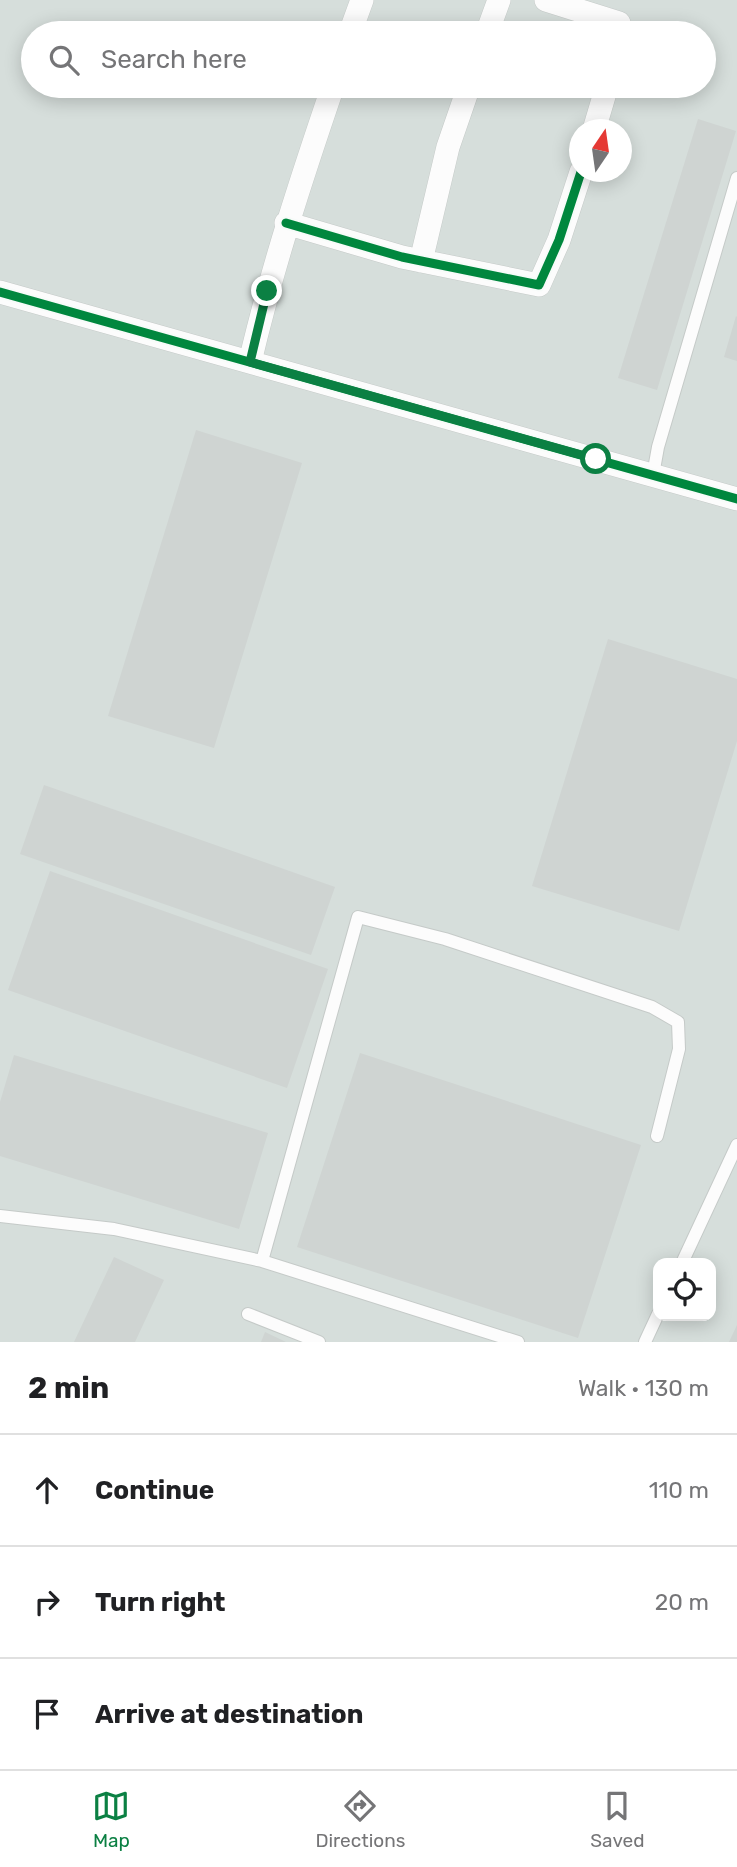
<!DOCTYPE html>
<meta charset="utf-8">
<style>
:root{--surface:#fff;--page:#f6f6f6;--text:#202124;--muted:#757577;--line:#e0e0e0;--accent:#0b8043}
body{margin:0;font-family:Rubik,sans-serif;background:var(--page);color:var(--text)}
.controls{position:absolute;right:21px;bottom:21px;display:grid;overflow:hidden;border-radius:14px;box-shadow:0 4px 18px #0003}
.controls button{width:63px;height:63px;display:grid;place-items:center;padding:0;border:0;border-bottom:2px solid var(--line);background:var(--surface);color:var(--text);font:35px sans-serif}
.compass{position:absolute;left:569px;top:119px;width:63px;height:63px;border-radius:50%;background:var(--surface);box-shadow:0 4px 18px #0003;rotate:13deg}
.stop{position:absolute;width:21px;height:21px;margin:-16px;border:5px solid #0b8043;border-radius:50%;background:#fff}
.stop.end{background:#0b8043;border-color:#fff;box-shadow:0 2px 7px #0008}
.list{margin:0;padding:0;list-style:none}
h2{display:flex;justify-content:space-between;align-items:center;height:91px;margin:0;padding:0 28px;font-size:30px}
h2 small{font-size:23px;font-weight:400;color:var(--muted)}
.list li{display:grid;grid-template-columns:46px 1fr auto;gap:21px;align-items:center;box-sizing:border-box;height:112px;padding:0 28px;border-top:2px solid var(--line)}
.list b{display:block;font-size:26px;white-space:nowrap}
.list em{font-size:23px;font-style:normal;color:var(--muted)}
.icon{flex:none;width:38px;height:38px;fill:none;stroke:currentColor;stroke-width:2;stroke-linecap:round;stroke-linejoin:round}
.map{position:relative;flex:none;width:737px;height:1342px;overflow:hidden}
.search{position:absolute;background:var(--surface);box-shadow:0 4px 18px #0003;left:21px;right:21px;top:21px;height:77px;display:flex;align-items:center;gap:18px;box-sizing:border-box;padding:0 24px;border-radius:38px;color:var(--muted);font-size:26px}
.sheet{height:427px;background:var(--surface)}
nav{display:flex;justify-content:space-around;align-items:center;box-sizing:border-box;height:98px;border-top:2px solid var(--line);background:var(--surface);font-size:19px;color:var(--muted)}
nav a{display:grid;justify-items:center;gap:4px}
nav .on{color:var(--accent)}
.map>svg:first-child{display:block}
.built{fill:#d6dedb;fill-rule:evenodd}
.building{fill:#cfd4d2}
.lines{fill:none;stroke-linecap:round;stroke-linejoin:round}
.service-casing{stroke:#c5cac8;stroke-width:14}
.minor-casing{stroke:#c5cac8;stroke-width:24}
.service{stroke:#fcfcfc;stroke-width:12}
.minor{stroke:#fcfcfc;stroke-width:23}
.cycleway-casing{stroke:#f7fbf9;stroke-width:13}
.cycleway{stroke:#00873e;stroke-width:9}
.route{stroke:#0b8043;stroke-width:9}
</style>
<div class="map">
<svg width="737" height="1342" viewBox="0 0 737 1342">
<rect width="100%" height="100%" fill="#e8edeb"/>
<path class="built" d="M0,0H737V1342H0ZM33,33H704V86H33ZM580,130H622V172H580ZM658,1263H711V1316H658Z"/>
<path class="building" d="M698,119L736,131L657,390L618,378Z
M736,316L737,317V361L724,357Z
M196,430L302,463L214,748L108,716Z
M608,639L737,679V741L679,931L532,886Z
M44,785L335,887L311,955L20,854Z
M50,871L328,969L287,1088L8,990Z
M360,1053L641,1145L578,1338L297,1247Z
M14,1055L268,1133L239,1229L0,1156V1102Z
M114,1257L164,1280L135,1342H74Z
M737,1325V1342H729Z
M265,1332L286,1342H261Z"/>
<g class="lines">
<defs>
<path id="service" d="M653,475L658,447L737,178
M0,1216L114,1229L262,1261L518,1342
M262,1261L358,917L445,939L652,1007L678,1022L679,1049L657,1136
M682,1263L737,1145
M248,1314L319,1342
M645,1342L658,1314"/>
<path id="minor" d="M546,0L619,23L618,33
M350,33L362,0
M487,33L499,0
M594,130L607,86
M286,223L402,257L539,285L559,240L581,172
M421,261L448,147L469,86
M0,292L737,499
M250,362C272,268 302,177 333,86"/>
</defs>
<use href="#service" class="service-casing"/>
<use href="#minor" class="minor-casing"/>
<use href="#service" class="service"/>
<use href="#minor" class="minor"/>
<defs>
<path id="cycleway" d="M286,223L402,257L539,285L559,240L581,172
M0,292L737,499"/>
</defs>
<use href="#cycleway" class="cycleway-casing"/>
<use href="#cycleway" class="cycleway"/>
</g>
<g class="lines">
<path class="route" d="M267,291L250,362L596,459"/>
</g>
</svg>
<div class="controls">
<button><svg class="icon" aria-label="locate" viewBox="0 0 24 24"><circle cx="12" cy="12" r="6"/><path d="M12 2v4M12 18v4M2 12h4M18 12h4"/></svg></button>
</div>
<svg class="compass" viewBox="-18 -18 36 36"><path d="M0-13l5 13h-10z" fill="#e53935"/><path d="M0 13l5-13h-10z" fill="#757577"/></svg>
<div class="stop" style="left:596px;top:459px"></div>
<div class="stop end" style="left:267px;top:291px"></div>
<div class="search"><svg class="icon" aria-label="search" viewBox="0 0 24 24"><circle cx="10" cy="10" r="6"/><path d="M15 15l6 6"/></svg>Search here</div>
</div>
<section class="sheet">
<h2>2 min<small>Walk · 130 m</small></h2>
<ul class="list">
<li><svg class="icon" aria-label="ahead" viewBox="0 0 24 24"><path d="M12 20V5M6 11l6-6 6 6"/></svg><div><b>Continue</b></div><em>110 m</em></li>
<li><svg class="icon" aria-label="right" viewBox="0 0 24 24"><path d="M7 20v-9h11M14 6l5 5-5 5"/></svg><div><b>Turn right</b></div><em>20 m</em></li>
<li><svg class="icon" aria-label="arrive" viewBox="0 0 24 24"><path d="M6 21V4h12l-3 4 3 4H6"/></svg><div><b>Arrive at destination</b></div></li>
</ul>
</section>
<nav>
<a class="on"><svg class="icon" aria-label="map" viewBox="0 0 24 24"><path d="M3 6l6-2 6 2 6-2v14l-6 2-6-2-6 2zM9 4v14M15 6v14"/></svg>Map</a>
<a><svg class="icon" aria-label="directions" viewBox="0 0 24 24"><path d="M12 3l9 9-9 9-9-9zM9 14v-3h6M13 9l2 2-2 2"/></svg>Directions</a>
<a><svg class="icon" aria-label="saved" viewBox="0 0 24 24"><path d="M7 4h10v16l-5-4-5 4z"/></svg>Saved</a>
</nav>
